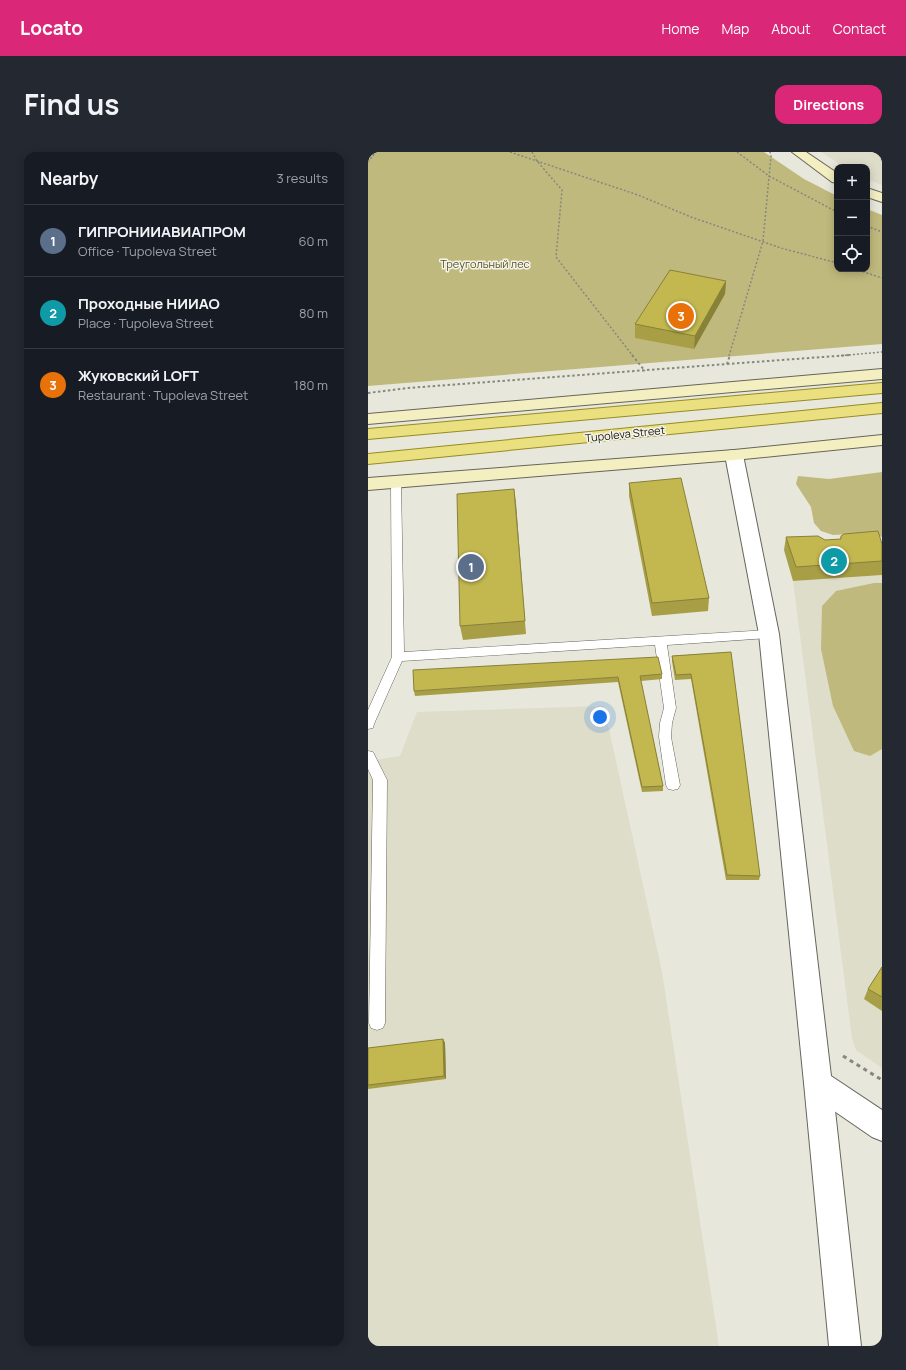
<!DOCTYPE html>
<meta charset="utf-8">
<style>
:root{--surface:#171b24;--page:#242831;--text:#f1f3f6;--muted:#9ea1a6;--line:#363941;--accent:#db2777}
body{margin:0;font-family:Manrope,sans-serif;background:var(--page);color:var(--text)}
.controls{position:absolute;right:12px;top:12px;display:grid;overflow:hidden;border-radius:8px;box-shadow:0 2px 10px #0003}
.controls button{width:36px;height:36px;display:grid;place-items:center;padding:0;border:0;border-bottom:1px solid var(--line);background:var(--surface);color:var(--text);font:20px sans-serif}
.you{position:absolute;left:232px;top:565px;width:14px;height:14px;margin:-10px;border:3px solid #fff;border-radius:50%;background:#1a73e8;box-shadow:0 0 0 6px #1a73e833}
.badge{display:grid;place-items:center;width:26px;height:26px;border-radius:50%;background:var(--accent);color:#fff;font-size:13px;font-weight:700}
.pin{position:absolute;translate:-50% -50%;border:2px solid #fff;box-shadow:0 1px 4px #0006}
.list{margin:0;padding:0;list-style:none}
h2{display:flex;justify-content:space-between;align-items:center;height:52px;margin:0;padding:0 16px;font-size:17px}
h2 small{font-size:13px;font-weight:400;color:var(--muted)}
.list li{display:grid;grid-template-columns:26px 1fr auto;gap:12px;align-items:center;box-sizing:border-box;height:72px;padding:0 16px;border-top:1px solid var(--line)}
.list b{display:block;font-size:15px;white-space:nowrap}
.list p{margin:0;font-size:13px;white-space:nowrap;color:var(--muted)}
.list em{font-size:13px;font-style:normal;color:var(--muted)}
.icon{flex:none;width:22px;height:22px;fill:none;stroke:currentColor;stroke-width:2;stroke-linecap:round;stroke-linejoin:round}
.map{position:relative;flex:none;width:514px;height:1194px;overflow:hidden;border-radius:12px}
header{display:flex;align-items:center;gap:24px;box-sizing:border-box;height:56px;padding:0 20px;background:var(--accent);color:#fff}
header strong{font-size:19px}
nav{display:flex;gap:22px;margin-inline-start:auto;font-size:14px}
.intro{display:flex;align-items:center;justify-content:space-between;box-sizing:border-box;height:96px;padding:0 24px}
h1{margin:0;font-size:28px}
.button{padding:10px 18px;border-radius:12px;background:var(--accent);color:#fff;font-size:14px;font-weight:700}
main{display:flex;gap:24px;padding:0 24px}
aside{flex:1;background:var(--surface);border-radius:12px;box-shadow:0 2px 10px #0003}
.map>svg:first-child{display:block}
.built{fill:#deddca}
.green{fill:#c0b97d}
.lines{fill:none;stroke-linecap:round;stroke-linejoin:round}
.service-casing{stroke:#66655b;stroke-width:1}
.minor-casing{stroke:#66655b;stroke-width:2}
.tertiary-casing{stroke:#66655b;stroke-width:2}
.secondary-casing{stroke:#66655b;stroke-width:2}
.primary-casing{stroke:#968b23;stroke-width:2}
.path-far2{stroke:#87877f;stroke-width:1.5;stroke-dasharray:2 2;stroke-linecap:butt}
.path-far1{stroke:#87877f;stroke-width:2;stroke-dasharray:2.5 2.5;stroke-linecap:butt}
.path{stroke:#87877f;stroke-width:3;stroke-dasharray:4 4;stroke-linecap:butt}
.service{fill:#fff;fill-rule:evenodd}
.minor{fill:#fff;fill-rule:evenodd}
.tertiary{fill:#fff;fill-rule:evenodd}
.secondary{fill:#f4efc0;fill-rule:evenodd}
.primary{fill:#eae080;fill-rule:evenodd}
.wall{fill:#a89e45}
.shaded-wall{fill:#888138}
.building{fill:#c3b850;stroke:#888138}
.labels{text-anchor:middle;stroke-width:3;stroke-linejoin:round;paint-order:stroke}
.far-park-label{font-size:11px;fill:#545025;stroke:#f5f4e9}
.far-street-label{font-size:11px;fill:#151411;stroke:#f5f4e9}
</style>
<header>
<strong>Locato</strong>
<nav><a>Home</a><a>Map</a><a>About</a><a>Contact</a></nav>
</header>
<div class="intro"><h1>Find us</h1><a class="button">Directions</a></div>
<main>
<aside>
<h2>Nearby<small>3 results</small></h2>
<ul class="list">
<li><span class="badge" style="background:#5c6f8a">1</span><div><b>ГИПРОНИИАВИАПРОМ</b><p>Office · Tupoleva Street</p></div><em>60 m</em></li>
<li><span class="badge" style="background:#0f9aa8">2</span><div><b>Проходные НИИАО</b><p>Place · Tupoleva Street</p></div><em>80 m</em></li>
<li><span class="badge" style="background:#e8710a">3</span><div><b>Жуковский LOFT</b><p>Restaurant · Tupoleva Street</p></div><em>180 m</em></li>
</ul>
</aside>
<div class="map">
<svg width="514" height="1194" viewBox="0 0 514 1194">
<rect width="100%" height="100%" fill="#e7e7db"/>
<path class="built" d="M453,0H514V33L499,27V15H476Z
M514,423V916L488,898L484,886L425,429Z
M236,554L294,820L351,1194H0V609L32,604L49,560Z"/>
<path class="green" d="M0,0H396L436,27L469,44V117H499V57L514,63V192L0,234Z
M514,320V385L503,381L465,383L453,379L446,371L443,355L428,332L430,324L461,327Z
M506,431H514V597L502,604L486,599L465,554L453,497L454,454L468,439Z"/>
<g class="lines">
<defs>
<path id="service" d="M28,327L33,330L36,500L401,478L405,479L407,482L405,485L401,486L299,493L308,556L304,571L303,585L312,633L310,637L305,638L300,637L298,633L291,585L292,571L296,556L287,493L34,509L6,572L5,576L0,577V558L24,505L23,330Z
M0,599L5,600L19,628L17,871L15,876L9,878L3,876L1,871L5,628L0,617Z"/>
<path id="minor" d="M450,917L460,921L464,931L493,1194H461L436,931L440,921Z"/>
<path id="tertiary" d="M366,298L372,299L375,303L411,482L463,924L514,958V989L504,985L440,941L436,931L391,482L357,303L360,299Z"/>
<path id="secondary" d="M424,0H438L469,21V31L464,30Z
M499,36L514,41V50L499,45Z
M514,217V227L0,272V262Z
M514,283V293L366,308L0,338V326L366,298Z"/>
<path id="primary" d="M514,231V241L0,287V277Z
M514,251V261L0,312V302Z"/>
</defs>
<use href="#service" class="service-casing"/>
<use href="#minor" class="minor-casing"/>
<use href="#tertiary" class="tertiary-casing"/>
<use href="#secondary" class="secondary-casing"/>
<use href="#primary" class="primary-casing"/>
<path class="path-far2" d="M142,0L270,43L323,65L413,96L469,111
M164,0L169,9L194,38L188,105L265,204
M369,0L401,24L469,60
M0,10L8,0
M499,74L514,80
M487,117L514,126
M361,204L395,89L403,4L402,0
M469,204L514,200"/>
<path class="path-far1" d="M264,203L277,219
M359,212L482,203
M0,241L40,236L359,212L362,203"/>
<path class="path" d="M475,904L514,928"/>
<use href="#service" class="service"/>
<use href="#minor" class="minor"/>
<use href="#tertiary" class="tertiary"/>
<use href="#secondary" class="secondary"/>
<use href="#primary" class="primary"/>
</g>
<path class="wall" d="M358,129L357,142L326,197L267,186V172Z
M261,331L341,446L340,459L284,464L261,344Z
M146,337L158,482L95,488L92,474Z
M473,384L514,392V423L425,429L416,398L418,385L457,388H472Z
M363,500L392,724L391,728H358L323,527L307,528L304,509V504Z
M294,522V527L273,529L295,634V639L274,640L250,530L47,544L46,539Z
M514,815V859L496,847L500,837Z
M75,887L77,891L78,927L0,937V896Z"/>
<path class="shaded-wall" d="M358,129L357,142L326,197L327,184Z
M146,337L148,351L158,482L157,469Z
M75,887L77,891L78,927L76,924Z"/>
<path class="building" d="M302,118L358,129L327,184L267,172Z
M313,326L341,446L284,451L261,331Z
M146,337L157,469L92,474L89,342Z
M510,379L514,392V409L428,415L418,385L450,384L457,388L473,387V384L476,382Z
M363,500L392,724L359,723L323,522L308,523L304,504Z
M290,505L294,522L272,524L295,634L274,635L250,525L46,539L45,518Z
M514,815V845L500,837Z
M75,887L76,924L0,933V896Z"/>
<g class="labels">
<g class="far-park-label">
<text x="117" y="116">Треугольный лес</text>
</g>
<g class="far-street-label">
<text transform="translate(257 282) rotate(-6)" y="4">Tupoleva Street</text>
</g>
</g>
</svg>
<div class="controls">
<button>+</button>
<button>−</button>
<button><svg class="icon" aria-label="locate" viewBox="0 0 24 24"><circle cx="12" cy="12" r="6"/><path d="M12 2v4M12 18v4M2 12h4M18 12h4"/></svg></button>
</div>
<div class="you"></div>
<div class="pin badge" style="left:103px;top:415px;background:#5c6f8a">1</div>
<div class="pin badge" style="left:466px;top:409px;background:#0f9aa8">2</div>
<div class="pin badge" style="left:313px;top:164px;background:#e8710a">3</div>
</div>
</main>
